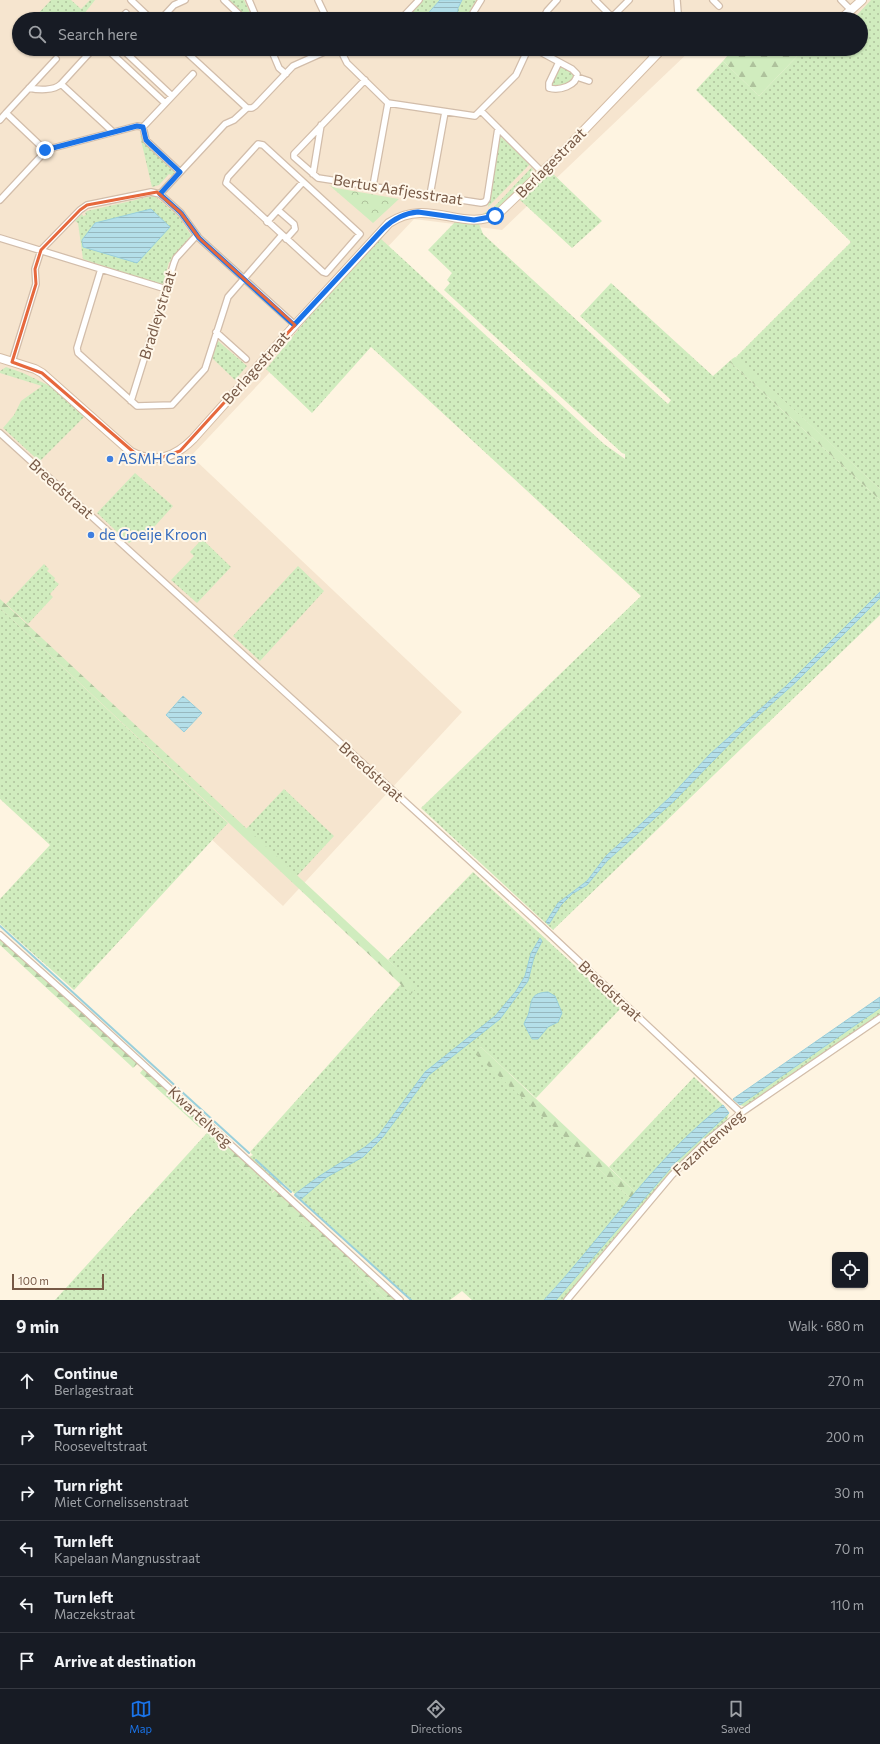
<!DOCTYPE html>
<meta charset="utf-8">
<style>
:root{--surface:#171b24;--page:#242831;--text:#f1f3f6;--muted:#9ea1a6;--line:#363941;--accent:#1a73e8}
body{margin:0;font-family:Commissioner,sans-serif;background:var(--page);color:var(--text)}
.controls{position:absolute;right:12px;bottom:12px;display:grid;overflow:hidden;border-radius:6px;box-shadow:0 1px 3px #0004}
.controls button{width:36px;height:36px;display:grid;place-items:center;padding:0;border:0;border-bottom:1px solid var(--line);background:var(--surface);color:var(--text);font:20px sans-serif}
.scale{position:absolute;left:12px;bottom:10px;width:92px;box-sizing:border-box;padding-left:4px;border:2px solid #775946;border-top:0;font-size:11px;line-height:14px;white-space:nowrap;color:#775946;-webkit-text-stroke:3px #fff7e9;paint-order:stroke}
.stop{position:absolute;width:12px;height:12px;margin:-9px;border:3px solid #1a73e8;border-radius:50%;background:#fff}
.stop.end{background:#1a73e8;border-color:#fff;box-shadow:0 1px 4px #0008}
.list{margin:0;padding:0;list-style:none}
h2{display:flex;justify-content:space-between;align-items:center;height:52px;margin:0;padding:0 16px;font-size:17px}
h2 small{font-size:13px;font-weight:400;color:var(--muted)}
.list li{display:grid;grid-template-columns:26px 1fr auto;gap:12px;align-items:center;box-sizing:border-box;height:56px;padding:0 16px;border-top:1px solid var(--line)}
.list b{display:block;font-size:15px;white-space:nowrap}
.list p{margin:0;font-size:13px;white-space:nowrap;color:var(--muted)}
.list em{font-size:13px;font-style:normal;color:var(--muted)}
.icon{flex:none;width:22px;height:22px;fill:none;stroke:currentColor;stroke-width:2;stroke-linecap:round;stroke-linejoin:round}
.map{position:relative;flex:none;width:880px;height:1300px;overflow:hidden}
.search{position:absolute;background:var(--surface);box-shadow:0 1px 3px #0004;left:12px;right:12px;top:12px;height:44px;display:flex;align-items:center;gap:10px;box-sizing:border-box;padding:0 14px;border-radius:22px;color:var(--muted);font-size:15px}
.sheet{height:388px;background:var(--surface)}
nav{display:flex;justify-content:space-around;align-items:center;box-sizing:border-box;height:56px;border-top:1px solid var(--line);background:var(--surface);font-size:11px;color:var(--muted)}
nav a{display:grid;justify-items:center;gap:2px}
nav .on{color:var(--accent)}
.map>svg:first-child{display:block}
.residential{fill:#f6e5cf}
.grass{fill:url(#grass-dots)}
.forest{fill:url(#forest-firs)}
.park{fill:url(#park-crowns)}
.water{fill:url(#water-rules);stroke:#99cfdb}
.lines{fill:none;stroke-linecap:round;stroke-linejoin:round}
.stream{stroke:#99cfdb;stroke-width:2}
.street-casing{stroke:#d2bdaa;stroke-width:8}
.secondary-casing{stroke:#d5bda6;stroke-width:10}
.street{stroke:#fff;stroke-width:5.5}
.secondary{stroke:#fff;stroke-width:8}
.route{stroke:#1a73e8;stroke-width:5}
.marked{fill:none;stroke:#e6683d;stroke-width:3;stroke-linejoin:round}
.shop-dot{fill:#3f7fe0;stroke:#fff7e9;stroke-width:1.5}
.labels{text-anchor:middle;stroke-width:4;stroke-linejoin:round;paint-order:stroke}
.street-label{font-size:15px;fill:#775946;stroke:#fff7e9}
.shop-label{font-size:15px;fill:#366cbe;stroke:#fff7e9;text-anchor:start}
</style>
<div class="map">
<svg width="880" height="1300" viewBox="0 0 880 1300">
<defs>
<pattern id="grass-dots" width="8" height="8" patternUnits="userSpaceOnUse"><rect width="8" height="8" fill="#d0ecbe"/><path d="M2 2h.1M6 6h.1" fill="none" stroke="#aec29c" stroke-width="1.8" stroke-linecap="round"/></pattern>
<pattern id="forest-firs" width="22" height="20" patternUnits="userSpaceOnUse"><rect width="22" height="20" fill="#d0ecbe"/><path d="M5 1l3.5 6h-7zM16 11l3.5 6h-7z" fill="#aec29c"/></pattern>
<pattern id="park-crowns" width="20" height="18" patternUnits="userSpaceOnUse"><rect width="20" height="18" fill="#d0ecbe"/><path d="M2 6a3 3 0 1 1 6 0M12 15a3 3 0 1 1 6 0" fill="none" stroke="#aec29c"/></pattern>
<pattern id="water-rules" width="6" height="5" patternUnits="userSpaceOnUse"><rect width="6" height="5" fill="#b4dfe9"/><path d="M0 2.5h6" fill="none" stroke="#97b8bf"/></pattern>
</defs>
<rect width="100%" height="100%" fill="#fef4e1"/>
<path class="residential" d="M0,0H880L860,19H19V49H692L502,230L414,219L191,456L462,712L283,906L0,642Z"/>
<path class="grass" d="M51,0H71L81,9L90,0H95L80,19H33Z
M227,0H244L253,19H247Z
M421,0H440L423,19H405Z
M462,0H476L469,13V19H457L458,8Z
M871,0H880V489L736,357L851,242L696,90L723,61L759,96L804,49H861V19H849L855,17Z
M560,67H564L572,73L574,78C567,85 561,86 552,86L551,83Z
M143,135L146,144L175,171L173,177L169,174L159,185L152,187L140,136Z
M500,136L530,164L488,207L489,200Z
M532,167L533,171L532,175C517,190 502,213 479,216L493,208Z
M549,170L602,221L572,248L520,200Z
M153,196L156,197L178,216L191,235L190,237L174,256L171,262H169L163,284H158L83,259L78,223L75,221L82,214L83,216L86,215L85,213L87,211Z
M456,221L479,224L483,234L668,404L671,400L580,316L611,283L713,376L732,359L731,363L880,500V592L786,686L710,754L669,798L606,856L587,881L558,903L549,923L561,905L572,894L587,885L607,861L674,801L749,724L795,683L880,598V615L553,930L421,808L641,596L371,347L312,413L266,369L321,302L380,238L604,444L625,459V454L622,453L444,290L450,283L447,280L452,273L428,250Z
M217,340L247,366L235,380L211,357Z
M6,367L23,373L50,386L85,416L41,460L39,461L3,428L14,415L21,401L42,386L0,373V371Z
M135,473L173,506L155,526L129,543L97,513Z
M202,539L231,567L197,603L171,580L194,556L190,552Z
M44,564L49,569L47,571L55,578L54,580L59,584L50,594L53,597L28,624L6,604Z
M298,566L324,591L260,661L233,636Z
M0,608L228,823L74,990L0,924V899L50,845L0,799Z
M284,789L334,836L297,876L246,829Z
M473,872L621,1008L536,1098L481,1047L474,1052L631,1199L573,1268L544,1300H472L462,1291L450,1300H411L283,1183L272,1192L273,1195L353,1265L355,1262L360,1267L357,1272L387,1300H55L206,1134L253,1177L244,1160L253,1155L250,1152L401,984L411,993L416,987L388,960Z
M880,1008V1015L746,1107L740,1105Z
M694,1077L723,1105L682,1142L636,1193L609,1167Z
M729,1113L727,1120C664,1171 616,1238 563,1300H556L675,1162Z"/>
<path class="forest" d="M733,49H804L759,96L723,61Z
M735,357L738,358L880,489V500L731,363L732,359Z
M0,599L417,987L411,994L0,608Z
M0,936L138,1063L133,1068L130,1065L0,945Z
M481,1047L636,1193L631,1199L473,1052Z
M144,1068L205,1125L201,1128L199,1127L140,1073Z
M210,1129L258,1173L253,1177L206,1134Z
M276,1189L355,1262L351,1266L273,1197L271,1194Z
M360,1267L396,1300H387L357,1272Z"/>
<path class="park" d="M329,185L336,188L399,199L373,223Z"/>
<path class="water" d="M440,0H462L458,8L457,19H423Z
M151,209L170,227L137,263L83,247L82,240L95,223Z
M880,592V598L795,683L749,724L674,801L607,861L587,885L572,894L561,905L549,924L547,923L546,922L558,903L587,881L606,856L669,798L710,754L786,686Z
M183,696L202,713L184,732L166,715Z
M540,938L542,941L534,957L528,981L500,1019L429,1075L383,1137L363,1157L327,1177L301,1199L295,1194L318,1177L365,1147L378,1136L425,1072L495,1016L516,991L525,976L531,953Z
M548,992L555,996L562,1013L558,1022L548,1027L538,1039H532L524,1024C525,1020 528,1017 529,1012C532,999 531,993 548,992Z
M880,997V1008L740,1105L733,1099Z
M723,1105L729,1113L676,1162L556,1300H544C604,1236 653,1159 723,1105Z"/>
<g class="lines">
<path class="stream" d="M0,926L249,1153
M256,1160L291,1192
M295,1195L411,1300"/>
<defs>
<path id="street" d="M131,0L151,19
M224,0L244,19
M249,0L257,19
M318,0L327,19
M595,0L614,19
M677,0L678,13
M713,0L719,6
M841,0L851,10
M612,17L629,0
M120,19L126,13
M161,19L174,5L185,0
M401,19L419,0
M473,19V13L481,0
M543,19L547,11L557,0
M93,49L61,84L113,132
M107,49L165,103
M122,49L172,96
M183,49L247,108
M271,49L279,68L286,74
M340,49L347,63L388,103L475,116L516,75L528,49
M428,49H446
M535,49L572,69L577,74C577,86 559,91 549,88V83L559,62
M646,49L654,57
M577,77L589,81
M365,80L294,154V157L318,178L481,203L485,202L487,199L498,128
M29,88C38,90 54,91 61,84
M247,108H252L255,106L293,66L331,49
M481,111L542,172
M0,120L6,113
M258,144L263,145L360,234L326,273L323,272L226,183L228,177Z
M45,150L6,113L56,59
M180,172L149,143L146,140L143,127L193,74
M313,174L321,125
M373,186L388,103
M160,194L225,124L234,120L247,108
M430,195L445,112
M0,200L41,156L45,150L137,126L143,127
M278,210L294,224L295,229L286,239
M267,222L303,182
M0,238L166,289
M101,269L77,348L78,353L137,406L172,405L205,369L228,297L282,235
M216,332L246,359
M12,362L36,284L35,269L41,250L80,210L87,205L151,192L160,194L181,213L199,238L295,325
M131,401L174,263L176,258L197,235
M0,433L535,920L741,1113
M0,935L85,1011L400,1300
M567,1300L672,1175L708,1140L741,1113L880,1018"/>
<path id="secondary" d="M841,19L862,0
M0,358L35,369L42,373L131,452C155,465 175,457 193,439L295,325L389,223C429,196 464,234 499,213L563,152L662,49"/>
</defs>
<use href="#street" class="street-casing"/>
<use href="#secondary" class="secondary-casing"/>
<use href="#street" class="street"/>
<use href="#secondary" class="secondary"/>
</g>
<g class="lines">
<path class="route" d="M45,150L137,126L143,127L146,140L149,143L180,172L160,194L181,213L199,238L294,325L383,229C393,219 404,213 418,212L474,220L495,216"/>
</g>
<path class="marked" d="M157,192L181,213L199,238L295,325L180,451L160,458L137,455L42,373L12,362L36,284L35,269L41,250L80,210L87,205Z"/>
<g class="shop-dot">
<circle cx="110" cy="459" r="4"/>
<circle cx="91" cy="535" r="4"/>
</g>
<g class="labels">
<g class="street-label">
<text transform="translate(551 163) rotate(-45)" y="5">Berlagestraat</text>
<text transform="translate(398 190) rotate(9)" y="5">Bertus Aafjesstraat</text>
<text transform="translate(158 315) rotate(-73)" y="5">Bradleystraat</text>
<text transform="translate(256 368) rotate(-48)" y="5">Berlagestraat</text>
<text transform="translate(61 489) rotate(42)" y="5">Breedstraat</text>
<text transform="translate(371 772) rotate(42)" y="5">Breedstraat</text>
<text transform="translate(610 991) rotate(43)" y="5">Breedstraat</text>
<text transform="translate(200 1117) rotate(43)" y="5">Kwartelweg</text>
<text transform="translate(709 1143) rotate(-42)" y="5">Fazantenweg</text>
</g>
<g class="shop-label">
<text x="118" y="464">ASMH Cars</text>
<text x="99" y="540">de Goeije Kroon</text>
</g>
</g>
</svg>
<div class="controls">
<button><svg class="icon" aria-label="locate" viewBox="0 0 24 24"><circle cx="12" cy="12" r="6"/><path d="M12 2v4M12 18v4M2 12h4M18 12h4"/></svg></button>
</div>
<div class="scale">100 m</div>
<div class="stop" style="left:495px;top:216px"></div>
<div class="stop end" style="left:45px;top:150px"></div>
<div class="search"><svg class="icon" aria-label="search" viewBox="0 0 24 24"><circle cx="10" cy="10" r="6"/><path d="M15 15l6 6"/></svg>Search here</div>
</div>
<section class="sheet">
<h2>9 min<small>Walk · 680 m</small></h2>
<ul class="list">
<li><svg class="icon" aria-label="ahead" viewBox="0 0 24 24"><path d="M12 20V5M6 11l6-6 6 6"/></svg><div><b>Continue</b><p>Berlagestraat</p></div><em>270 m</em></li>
<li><svg class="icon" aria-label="right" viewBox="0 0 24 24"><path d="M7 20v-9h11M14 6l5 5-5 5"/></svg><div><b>Turn right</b><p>Rooseveltstraat</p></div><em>200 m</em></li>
<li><svg class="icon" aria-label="right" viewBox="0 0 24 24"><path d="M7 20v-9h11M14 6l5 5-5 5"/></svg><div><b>Turn right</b><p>Miet Cornelissenstraat</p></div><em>30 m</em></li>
<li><svg class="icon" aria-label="left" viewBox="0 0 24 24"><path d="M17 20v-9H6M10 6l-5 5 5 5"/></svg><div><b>Turn left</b><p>Kapelaan Mangnusstraat</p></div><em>70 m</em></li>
<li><svg class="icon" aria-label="left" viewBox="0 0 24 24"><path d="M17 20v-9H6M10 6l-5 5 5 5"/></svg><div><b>Turn left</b><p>Maczekstraat</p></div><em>110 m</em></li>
<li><svg class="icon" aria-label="arrive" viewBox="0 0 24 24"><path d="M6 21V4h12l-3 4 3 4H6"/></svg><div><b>Arrive at destination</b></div></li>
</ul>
</section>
<nav>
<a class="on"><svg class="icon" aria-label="map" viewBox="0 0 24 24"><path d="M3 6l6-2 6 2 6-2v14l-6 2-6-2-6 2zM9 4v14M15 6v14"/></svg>Map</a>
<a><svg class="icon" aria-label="directions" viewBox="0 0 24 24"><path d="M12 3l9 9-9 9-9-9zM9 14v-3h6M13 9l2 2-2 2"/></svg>Directions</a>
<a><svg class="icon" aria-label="saved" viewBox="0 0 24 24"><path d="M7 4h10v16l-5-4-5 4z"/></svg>Saved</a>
</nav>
